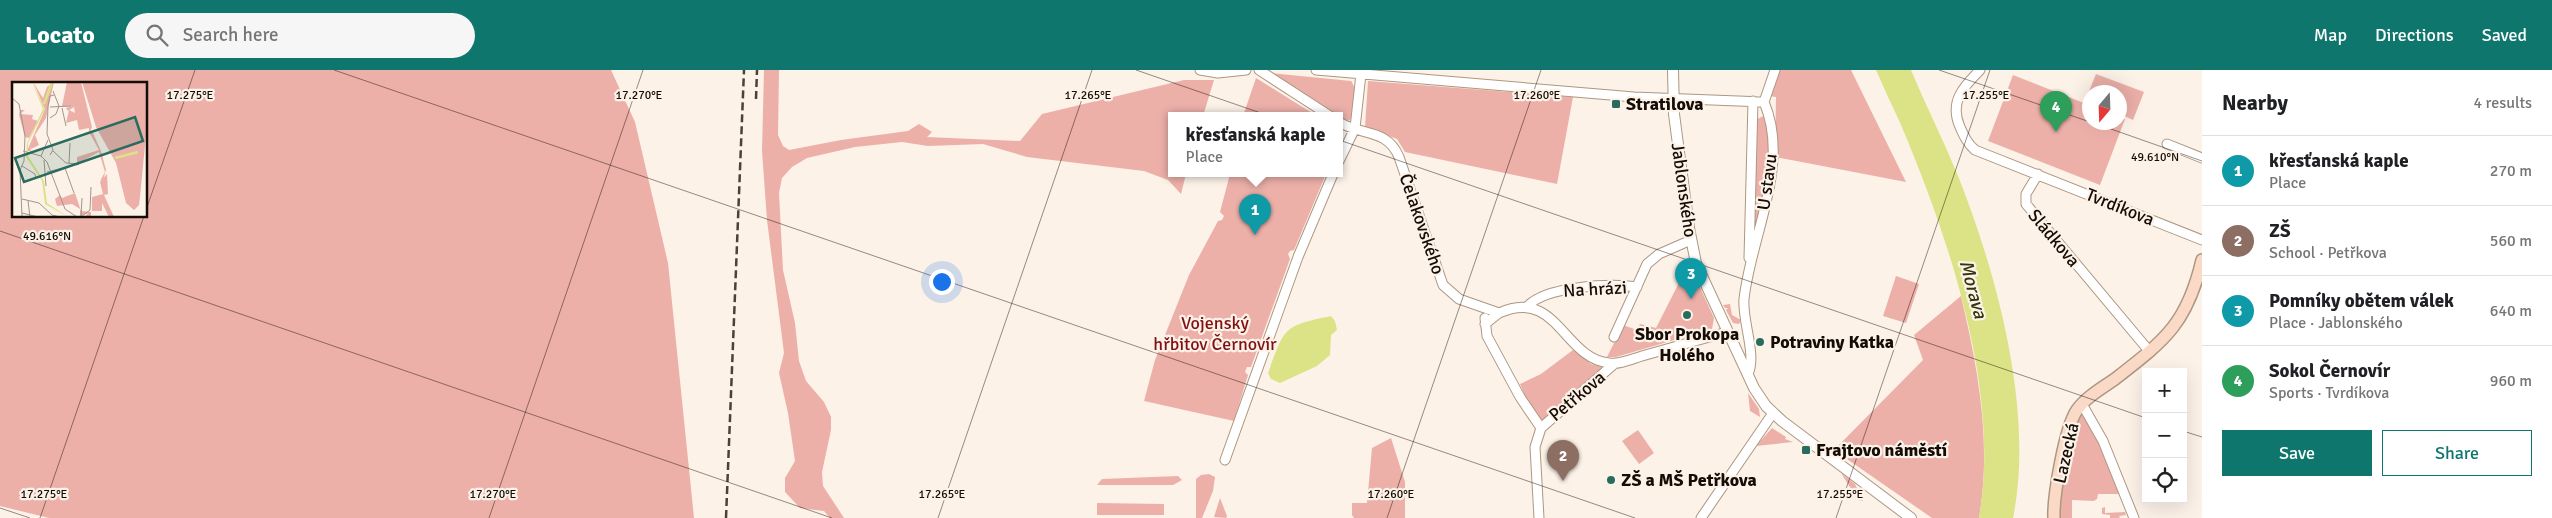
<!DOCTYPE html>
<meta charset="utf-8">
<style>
:root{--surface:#fff;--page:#f6f6f6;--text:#202124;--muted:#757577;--line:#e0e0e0;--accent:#0f766e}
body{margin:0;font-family:Signika,sans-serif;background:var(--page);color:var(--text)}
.controls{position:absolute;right:15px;bottom:15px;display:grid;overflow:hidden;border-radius:0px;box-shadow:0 5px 20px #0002}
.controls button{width:45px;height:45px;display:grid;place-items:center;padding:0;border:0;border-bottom:1px solid var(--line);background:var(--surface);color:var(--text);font:25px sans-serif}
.compass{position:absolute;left:2082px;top:15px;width:45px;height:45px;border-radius:50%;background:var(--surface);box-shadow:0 5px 20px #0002;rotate:199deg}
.you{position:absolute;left:941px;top:211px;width:18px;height:18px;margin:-12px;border:4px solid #fff;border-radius:50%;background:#1a73e8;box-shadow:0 0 0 8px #1a73e833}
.badge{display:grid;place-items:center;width:32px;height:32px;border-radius:50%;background:var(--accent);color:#fff;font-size:16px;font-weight:700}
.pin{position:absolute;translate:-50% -41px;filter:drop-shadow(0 1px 2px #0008)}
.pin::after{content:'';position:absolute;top:26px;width:18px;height:15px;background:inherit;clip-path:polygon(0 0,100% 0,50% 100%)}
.popup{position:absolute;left:1168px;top:42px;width:175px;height:65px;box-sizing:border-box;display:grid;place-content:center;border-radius:0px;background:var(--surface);filter:drop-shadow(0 1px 4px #0005);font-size:16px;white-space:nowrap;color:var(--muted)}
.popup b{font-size:19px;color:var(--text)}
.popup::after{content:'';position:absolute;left:50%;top:100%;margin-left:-10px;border:10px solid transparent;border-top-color:var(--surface)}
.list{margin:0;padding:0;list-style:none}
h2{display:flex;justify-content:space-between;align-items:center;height:65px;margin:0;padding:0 20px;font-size:21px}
h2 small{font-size:16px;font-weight:400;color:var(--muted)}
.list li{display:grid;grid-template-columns:32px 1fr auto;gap:15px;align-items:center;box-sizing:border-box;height:70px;padding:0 20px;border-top:1px solid var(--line)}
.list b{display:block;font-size:19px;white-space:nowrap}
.list p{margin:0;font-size:16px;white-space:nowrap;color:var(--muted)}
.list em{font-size:16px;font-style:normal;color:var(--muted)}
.actions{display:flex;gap:10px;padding:15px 20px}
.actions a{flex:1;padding:11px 0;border:1px solid var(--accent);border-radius:0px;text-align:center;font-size:18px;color:var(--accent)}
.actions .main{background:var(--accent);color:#fff}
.icon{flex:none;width:28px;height:28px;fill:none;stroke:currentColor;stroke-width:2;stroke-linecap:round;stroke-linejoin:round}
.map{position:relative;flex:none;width:2202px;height:448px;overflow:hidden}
header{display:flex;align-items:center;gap:30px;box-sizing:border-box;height:70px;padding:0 25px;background:var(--accent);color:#fff}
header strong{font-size:24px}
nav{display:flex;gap:28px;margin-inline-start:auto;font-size:18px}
.search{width:350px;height:45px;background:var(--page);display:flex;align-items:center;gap:12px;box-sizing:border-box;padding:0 18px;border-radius:28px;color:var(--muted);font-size:19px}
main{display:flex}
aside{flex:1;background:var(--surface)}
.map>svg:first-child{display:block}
.green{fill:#ecb0a9;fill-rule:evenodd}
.water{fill:#dce386}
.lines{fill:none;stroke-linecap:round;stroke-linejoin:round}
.minor-casing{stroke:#ad9780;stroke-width:11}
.tertiary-casing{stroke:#ad9780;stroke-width:12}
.secondary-casing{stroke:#ad9780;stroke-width:14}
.minor{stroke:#fff;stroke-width:9}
.tertiary{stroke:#fff;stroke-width:10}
.secondary{stroke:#fad9c7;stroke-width:11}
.rail{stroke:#4a423a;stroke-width:2.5;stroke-dasharray:8 4;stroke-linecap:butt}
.ticks{fill:none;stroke:#140c05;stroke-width:1;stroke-opacity:0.45}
.poi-dot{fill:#296c5e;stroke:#fcf2e8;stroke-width:2}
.labels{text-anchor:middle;stroke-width:4.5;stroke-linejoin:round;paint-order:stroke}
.poi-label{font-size:18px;font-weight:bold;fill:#140c05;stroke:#fcf2e8;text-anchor:start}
.street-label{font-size:18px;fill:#140c05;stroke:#fcf2e8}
.park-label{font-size:18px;fill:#810f14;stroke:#fcf2e8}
.water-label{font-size:19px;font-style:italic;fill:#33350d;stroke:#fcf2e8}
.inset-river{fill:none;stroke:#dce386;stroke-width:2.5}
.inset-road{fill:none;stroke:#9f968d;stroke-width:1}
.view{fill:#296c5e;fill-opacity:0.15;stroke:#296c5e;stroke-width:2.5}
.inset-edge{fill:none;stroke:#140c05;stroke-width:2.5}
.ticks-label{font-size:12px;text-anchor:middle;fill:#140c05;stroke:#fcf2e8;stroke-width:4.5;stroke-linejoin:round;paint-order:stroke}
</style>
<header>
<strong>Locato</strong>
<div class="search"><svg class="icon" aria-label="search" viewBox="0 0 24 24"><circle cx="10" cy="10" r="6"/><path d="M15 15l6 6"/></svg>Search here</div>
<nav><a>Map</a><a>Directions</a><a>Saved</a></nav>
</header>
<main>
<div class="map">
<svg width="2202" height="448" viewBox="0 0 2202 448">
<rect width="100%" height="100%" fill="#fcf2e8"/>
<path class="green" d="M0,0H611L635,52L668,193L694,448H49L0,436ZM14,14H146V146H14Z
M764,0H779L778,65L783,76L789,80L841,70L908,61L919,54L932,62L927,67L1020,71L1042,44L1184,10H1214L1203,46H1171V104H1186L1181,124L1168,110L1144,101L1027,87L983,74L928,76L902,72L855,77L807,88L792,97L782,108L779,123L783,200L795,253L799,291L806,311L824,332L831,347V360L822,402L823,416L844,448H830L824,441L800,438L785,422V408L795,391L788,343L779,303L784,283L767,150L762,81Z
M1777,0H1851L1906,112L1775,87L1776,27L1769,26Z
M1269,3L1351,11C1358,19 1356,41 1350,50L1346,51Z
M2096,4L2144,22L2133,50L2120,44V22H2090L2089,33L2085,31Z
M2013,5L2089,35L2090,52H2120V47L2125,49L2100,115L1988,71Z
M1256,8L1317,46H1243Z
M1368,11L1573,27L1557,114L1405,82L1397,69L1365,57Z
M1763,46L1767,48L1771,58L1767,121L1753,170L1756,50Z
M1230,104H1326L1294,180L1290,181L1288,184L1290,189L1251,297H1247L1245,302L1248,305L1234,351L1144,331L1155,290L1189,205L1218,151L1222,150L1224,146L1220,142Z
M1689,193L1714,248L1712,259L1616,287H1607L1623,255L1637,260L1640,254L1656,258Z
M1896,206L1919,214L1906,253L1883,246Z
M1961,226C1978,299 1992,373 1979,448H1932L1834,380L1923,290L1914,265Z
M1730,234L1732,245L1741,250L1739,254L1733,253L1726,240L1728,238H1725L1723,235Z
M1573,280L1591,294L1601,297L1602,303L1541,351L1529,335L1520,314L1541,304Z
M1748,323L1759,339L1760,347L1750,341Z
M2080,345H2083L2101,374L2119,424H2098L2097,429L2094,431L2072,430V448H2059C2058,421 2069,370 2080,345Z
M1772,358L1786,367L1785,369L1793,372L1756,376Z
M1638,360L1654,383L1639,394L1622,371Z
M1391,368L1405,412V448H1354L1352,445V433H1367L1372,378Z
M1841,403L1855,414L1863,431L1858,430Z
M1209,404L1215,407L1213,421L1202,448H1196V409L1201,405Z
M1178,406L1182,410L1173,415H1097L1102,409Z
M1220,428L1227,446L1226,448L1214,447Z
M1097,433L1164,434V445H1097Z
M2105,437V443L2125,442L2126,445L2119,446L2120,448H2110V445L2102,444V438Z"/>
<path class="water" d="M1876,0H1911C1925,34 1942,67 1956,101C1996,200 2035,341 2013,448H1979C2001,322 1950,171 1901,55C1893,37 1884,19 1876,0Z
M1331,246L1335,251L1337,260L1331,265L1330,285L1317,296L1280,313L1271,309L1268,303C1285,258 1282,256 1331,246Z"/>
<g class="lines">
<defs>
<path id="minor" d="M1200,0L1218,3L1246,0
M1259,0L1330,46
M1316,0L1634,27L1764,32
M1980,0C1963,17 1949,32 1960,57C1964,66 1967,73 1975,80L2202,170
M1764,32L1775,0
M1339,52C1361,66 1387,58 1399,87L1443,215L1459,229L1499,243L1485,254
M2167,74L2202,88
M1339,91L1355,58L1361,4
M2038,104L2026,124V134L2150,282
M1749,188L1753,31
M1527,237C1544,216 1612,213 1637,217
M1499,243C1557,217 1563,288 1609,293C1619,295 1632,289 1642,286C1671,278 1699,270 1727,262
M1485,248L1487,266L1520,327L1541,358
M1614,267L1647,194L1659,184L1691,170
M1748,304C1757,285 1742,251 1744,229C1751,165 1791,95 1764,32
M2082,334L2103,371L2134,448
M1225,390L1298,187L1333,104
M1539,448L1535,377L1541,358L1614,294
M1701,448L1773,343"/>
<path id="tertiary" d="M1673,0L1674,44L1689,158L1696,193L1754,318L1766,336L1782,351L1911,448"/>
<path id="secondary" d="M2054,448C2053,427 2065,357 2077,340C2086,327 2102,318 2115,309C2165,270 2187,254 2202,190"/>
</defs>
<use href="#minor" class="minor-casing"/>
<use href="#tertiary" class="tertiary-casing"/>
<use href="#secondary" class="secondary-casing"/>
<use href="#minor" class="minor"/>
<use href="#tertiary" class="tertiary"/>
<use href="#secondary" class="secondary"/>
<path class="rail" d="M756,29L757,0
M726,448L744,0"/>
</g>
<path class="ticks" d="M334,0L1635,448M1136,0L2146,348M1939,0L2090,52M2091,52L2202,91M146,140L195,0M0,161L832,448M2183,361L2202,367M0,438L30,448M40,448L144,146M489,448L643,0M938,448L1092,0M1387,448L1541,0M1836,448L1990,0"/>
<g class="poi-dot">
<rect x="1611" y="29" width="10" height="10" rx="2.5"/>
<circle cx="1687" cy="245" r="5"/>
<circle cx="1760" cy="272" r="5"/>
<rect x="1801" y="375" width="10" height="10" rx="2.5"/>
<circle cx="1611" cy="410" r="5"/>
</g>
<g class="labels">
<g class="poi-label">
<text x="1626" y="40">Stratilova</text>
<text x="1687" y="270" text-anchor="middle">Sbor Prokopa<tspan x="1687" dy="21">Holého</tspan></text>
<text x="1770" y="278">Potraviny Katka</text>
<text x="1816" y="386">Frajtovo náměstí</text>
<text x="1621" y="416">ZŠ a MŠ Petřkova</text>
</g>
<g class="street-label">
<text transform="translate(1767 112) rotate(-82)" y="6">U stavu</text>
<text transform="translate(1684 120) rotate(82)" y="6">Jablonského</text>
<text transform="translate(2120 137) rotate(22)" y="6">Tvrdíkova</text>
<text transform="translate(1422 154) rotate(71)" y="6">Čelakovského</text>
<text transform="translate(2054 168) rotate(50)" y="6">Sládkova</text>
<text transform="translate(1595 219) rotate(-3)" y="6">Na hrázi</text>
<text transform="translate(1577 326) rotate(-40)" y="6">Petřkova</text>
<text transform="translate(2066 383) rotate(-77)" y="6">Lazecká</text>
</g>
<g class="park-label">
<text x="1215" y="259">Vojenský<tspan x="1215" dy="21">hřbitov Černovír</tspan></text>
</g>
<g class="water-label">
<text transform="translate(1974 219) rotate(75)" y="7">Morava</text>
</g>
</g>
<g transform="translate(12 12)">
<rect width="135" height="135" fill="#fcf2e8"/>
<path d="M21,0L31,16L35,5L42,0L34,36L23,53L27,63L19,67L18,63L19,69H15L33,27ZM55,0H69L80,45L78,50L81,51L89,69L94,88L93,91L92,95L91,97L88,99L93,90L87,70L65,82V75L87,68L77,50V46L67,48L65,38L54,41L57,28L63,31L62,25L56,29L54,26L60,24H50ZM70,0H135V43L128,115L127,123L122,128L114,121L104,81L84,45ZM8,28H13L8,32L21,33L20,37L26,39L17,56L13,55L7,33ZM95,92L96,112L92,113L102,135H97L90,121V129H80V115L91,112L88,100ZM63,111L69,129L79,130V135H73L76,131L68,134V127L60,122L45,124L43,117L48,113L50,116Z" fill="#ecb0a9"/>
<path d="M20,0L33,27L16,61V74L32,99L35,121L56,135L33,122L30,99L14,75L15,61L31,27Z" fill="#dce386"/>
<path class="inset-river" d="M32,22L40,0M103,76L126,70"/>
<path class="inset-road" d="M0,16L7,22L13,54L12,79L8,88L10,135M38,25L59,24M50,26L54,44M38,36L44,32L47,24L41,9M11,69L29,74L35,80L53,127L65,135M41,69L54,81L67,82L64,83M38,73L41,68L35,52L36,24L38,14L42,13M29,74L36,58M32,78L34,104M57,81L58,61M10,84L23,92L24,97M53,86L62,111M35,90L63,83M10,117L27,121L40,133L48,135M16,119L18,135M10,131L26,135M69,135L78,128L79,105M69,135L70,116"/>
<path class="view" d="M123,35L131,59L12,100L3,76Z"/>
<rect width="135" height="135" class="inset-edge"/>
</g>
<g class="ticks-label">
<text x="190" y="29">17.275°E</text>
<text x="639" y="29">17.270°E</text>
<text x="1088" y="29">17.265°E</text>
<text x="1537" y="29">17.260°E</text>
<text x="1986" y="29">17.255°E</text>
<text x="2155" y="91">49.610°N</text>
<text x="47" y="170">49.616°N</text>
<text x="44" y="428">17.275°E</text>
<text x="493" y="428">17.270°E</text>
<text x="942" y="428">17.265°E</text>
<text x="1391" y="428">17.260°E</text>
<text x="1840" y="428">17.255°E</text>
</g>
</svg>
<div class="controls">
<button>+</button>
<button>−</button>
<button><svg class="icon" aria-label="locate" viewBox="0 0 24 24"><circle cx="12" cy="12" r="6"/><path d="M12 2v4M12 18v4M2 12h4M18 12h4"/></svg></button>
</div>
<svg class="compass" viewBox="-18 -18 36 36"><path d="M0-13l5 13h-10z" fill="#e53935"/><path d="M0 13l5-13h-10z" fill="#757577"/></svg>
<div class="you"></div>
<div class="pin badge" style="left:1255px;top:165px;background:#0f9aa8">1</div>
<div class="popup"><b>křesťanská kaple</b>Place</div>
<div class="pin badge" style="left:1563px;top:411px;background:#8d6e63">2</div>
<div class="pin badge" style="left:1691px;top:229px;background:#0f9aa8">3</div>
<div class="pin badge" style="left:2056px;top:62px;background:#2e9e5b">4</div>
</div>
<aside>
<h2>Nearby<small>4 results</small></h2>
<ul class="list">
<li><span class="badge" style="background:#0f9aa8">1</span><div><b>křesťanská kaple</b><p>Place</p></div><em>270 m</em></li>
<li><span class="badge" style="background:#8d6e63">2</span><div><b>ZŠ</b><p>School · Petřkova</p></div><em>560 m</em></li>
<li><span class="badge" style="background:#0f9aa8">3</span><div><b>Pomníky obětem válek</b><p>Place · Jablonského</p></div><em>640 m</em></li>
<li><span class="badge" style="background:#2e9e5b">4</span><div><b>Sokol Černovír</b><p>Sports · Tvrdíkova</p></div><em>960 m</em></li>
</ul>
<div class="actions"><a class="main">Save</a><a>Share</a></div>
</aside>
</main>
